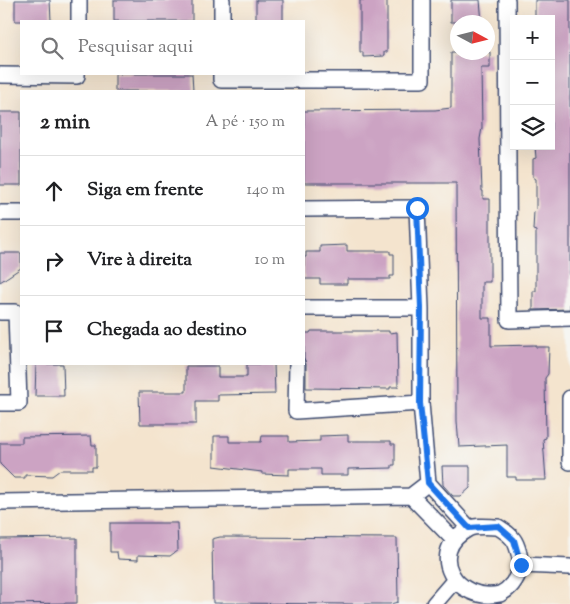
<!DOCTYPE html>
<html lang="pt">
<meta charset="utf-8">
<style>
:root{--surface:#fff;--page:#f6f6f6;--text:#202124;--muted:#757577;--line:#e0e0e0}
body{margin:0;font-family:"Sorts Mill Goudy",serif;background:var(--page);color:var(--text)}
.controls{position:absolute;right:15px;top:15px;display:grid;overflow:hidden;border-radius:0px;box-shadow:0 5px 20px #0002}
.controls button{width:45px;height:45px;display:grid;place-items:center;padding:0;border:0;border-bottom:1px solid var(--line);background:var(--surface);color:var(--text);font:25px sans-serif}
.compass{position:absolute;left:450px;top:15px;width:45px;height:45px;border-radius:50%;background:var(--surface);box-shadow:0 5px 20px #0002;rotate:97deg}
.stop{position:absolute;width:15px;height:15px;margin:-11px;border:4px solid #1a73e8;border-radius:50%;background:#fff}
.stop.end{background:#1a73e8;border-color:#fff;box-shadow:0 1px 5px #0008}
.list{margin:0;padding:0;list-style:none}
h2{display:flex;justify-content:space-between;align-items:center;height:65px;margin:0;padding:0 20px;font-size:21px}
h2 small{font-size:16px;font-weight:400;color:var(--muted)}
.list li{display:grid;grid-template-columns:32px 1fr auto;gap:15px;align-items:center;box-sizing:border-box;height:70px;padding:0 20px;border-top:1px solid var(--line)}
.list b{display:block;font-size:19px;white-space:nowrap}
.list em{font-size:16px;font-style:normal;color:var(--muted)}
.icon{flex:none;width:28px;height:28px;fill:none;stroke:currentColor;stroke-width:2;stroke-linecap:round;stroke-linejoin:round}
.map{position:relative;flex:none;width:570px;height:604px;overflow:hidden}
.search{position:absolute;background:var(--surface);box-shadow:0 5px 20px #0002;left:20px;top:20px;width:285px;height:55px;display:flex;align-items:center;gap:12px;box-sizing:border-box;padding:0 18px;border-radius:0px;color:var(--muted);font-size:19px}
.panel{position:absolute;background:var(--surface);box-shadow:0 5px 20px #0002;left:20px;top:90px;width:285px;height:275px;border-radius:0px}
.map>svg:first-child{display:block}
.building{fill:#cca3c3}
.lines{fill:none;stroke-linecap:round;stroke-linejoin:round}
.street-casing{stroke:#3c4a6f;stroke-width:18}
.street{stroke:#fff;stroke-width:15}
.route{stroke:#1a73e8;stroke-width:6}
</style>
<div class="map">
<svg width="570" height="604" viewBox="0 0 570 604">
<rect width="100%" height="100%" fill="#f6f6f2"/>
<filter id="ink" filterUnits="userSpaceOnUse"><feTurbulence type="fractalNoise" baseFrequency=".02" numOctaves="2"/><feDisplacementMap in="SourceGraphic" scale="10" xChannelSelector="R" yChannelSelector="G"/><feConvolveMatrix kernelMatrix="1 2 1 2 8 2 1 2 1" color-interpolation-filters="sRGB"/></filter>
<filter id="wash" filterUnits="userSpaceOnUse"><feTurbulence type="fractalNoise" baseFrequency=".0096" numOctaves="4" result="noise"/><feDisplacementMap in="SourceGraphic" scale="20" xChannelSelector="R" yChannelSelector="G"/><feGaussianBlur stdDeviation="1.12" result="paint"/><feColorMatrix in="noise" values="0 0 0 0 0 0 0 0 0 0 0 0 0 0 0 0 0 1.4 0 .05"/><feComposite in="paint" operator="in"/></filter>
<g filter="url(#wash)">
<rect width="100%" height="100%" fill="#f4e4ce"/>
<g id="blocks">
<path class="building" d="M15,0H50L51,21H15Z
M114,0H192V21H114Z
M256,0H283V21H256Z
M360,0H387V52H384V56L363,57V52H360Z
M451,0H480L482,22H451Z
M535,0H570V309L533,310V291H536V231L533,230L534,211L536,209V179L533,177V159L536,158L535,146H551V19H535Z
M451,52H490V68H481L482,128L480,139L482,191H483V199H490V282H482V318H491V346L536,345V347H549L548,374L545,378L546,438L543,439L546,480H516V477H507V445L459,447L457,421L456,183H304V111L435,110L451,108Z
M115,74H192L193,91H115Z
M0,112H21V185H0Z
M347,245V251H390V254H394V276H390V279H347V284H320V279H304V257H306V252H320V246Z
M0,253H21V268L0,282Z
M311,331H389V333L397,332L398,387H390V389L306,388V364L304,358V333H310Z
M36,364H63L64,396H35Z
M247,364H274L275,394L218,395V401H196V424H140L139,392H186V366H218V377H247Z
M348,435V441H391V444H395V465H392V468L348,469V475H321V469H289V475L262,474V472L214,466V436H229V442H261L262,436H289V442L320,441V436Z
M91,436L92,445H96V467H92V470H60L52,476L25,475V478H14L0,464V443H22V437Z
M442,466H470V488L461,496H453L443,485Z
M110,523H177L178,550L170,556L138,555V560L118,559L117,552H110Z
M220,537L397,538L398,602L390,604H353L213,603L212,539Z
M77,538V603L0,604V539Z"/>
</g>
</g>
<g filter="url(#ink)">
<use href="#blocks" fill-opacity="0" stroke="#3c4a6f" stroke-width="1"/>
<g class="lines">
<defs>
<path id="street" d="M507,0L509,320L570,318
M79,21V0
M222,21V0
M221,74V80H422V0
M0,75L77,76V74
M0,213H21
M304,308H421
M0,312H16L19,403H0
M297,364L296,411L421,403
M570,398V462
M428,483L469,528
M411,496L454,540
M0,502L411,496L428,483L421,403V308L417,208L304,209
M498,527C503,530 509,534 513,539C517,544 522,561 520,568C517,579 510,589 500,594C456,604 425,552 468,529C475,525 489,527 498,527Z
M521,565L570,567
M434,604L453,582"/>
</defs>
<use href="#street" class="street-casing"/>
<use href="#street" class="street"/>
</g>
</g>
<g class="lines" filter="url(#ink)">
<path class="route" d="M417,208L421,308L420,403L428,483L469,528L498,526L514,540L521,565"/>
</g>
</svg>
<div class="controls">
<button>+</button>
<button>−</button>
<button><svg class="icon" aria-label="layers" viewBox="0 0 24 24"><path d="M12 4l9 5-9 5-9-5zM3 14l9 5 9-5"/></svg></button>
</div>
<svg class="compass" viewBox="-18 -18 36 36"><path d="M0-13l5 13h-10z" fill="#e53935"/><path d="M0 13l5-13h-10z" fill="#757577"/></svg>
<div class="stop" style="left:417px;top:208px"></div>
<div class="stop end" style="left:521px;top:565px"></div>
<div class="search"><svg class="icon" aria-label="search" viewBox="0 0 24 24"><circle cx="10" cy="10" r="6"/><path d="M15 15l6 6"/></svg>Pesquisar aqui</div>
<section class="panel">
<h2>2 min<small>A pé · 150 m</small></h2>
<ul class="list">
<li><svg class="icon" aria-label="ahead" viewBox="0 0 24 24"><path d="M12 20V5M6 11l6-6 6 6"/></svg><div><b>Siga em frente</b></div><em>140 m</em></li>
<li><svg class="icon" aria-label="right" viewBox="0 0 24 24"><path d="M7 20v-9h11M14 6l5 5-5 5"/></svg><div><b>Vire à direita</b></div><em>10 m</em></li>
<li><svg class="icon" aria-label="arrive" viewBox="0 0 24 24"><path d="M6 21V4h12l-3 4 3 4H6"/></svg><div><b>Chegada ao destino</b></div></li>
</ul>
</section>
</div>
